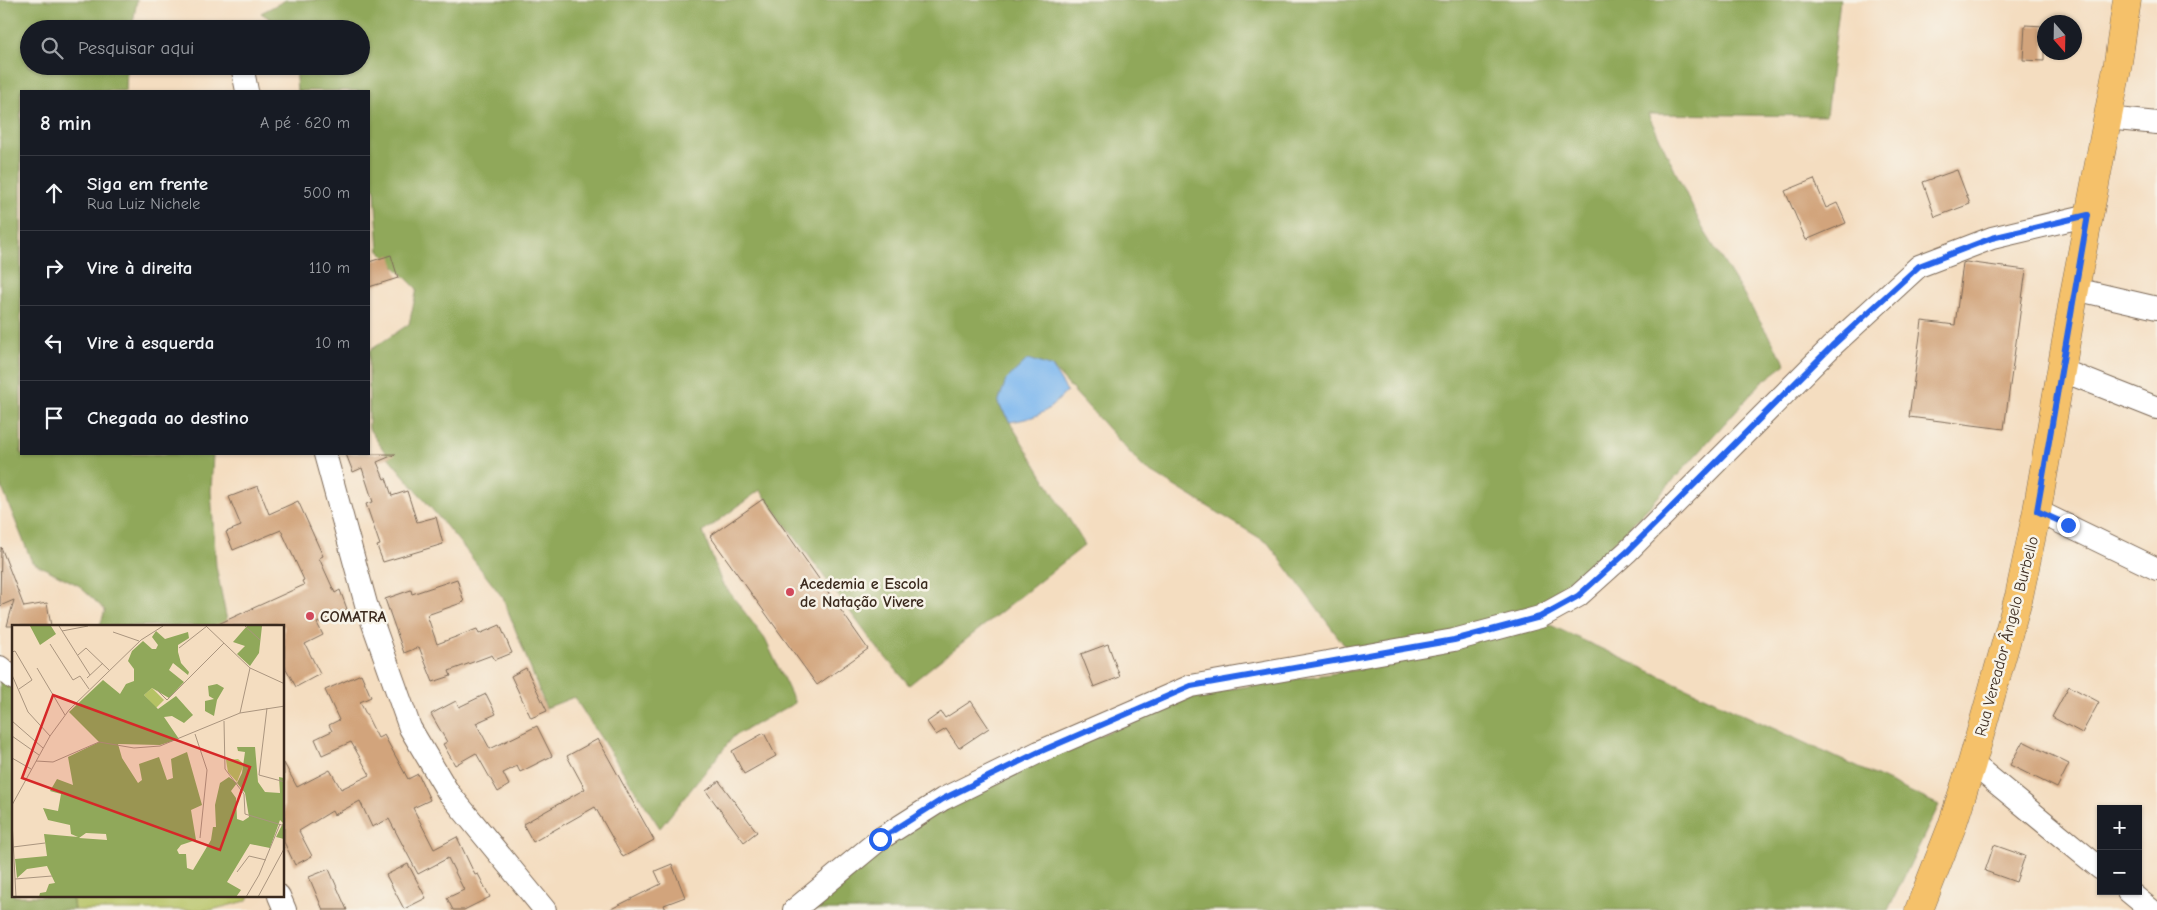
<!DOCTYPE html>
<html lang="pt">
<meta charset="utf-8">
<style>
:root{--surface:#171b24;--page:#20242c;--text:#f1f3f6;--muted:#9ea1a6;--line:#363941}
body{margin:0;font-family:"Comic Neue",sans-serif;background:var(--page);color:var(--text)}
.controls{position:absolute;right:15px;bottom:15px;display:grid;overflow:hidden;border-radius:0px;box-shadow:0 1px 4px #0004}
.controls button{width:45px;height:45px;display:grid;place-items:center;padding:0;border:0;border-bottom:1px solid var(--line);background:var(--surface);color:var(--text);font:25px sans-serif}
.compass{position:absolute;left:2037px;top:15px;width:45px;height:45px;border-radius:50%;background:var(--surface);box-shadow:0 1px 4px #0004;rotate:160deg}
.stop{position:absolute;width:15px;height:15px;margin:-11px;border:4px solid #2563eb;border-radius:50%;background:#fff}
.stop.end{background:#2563eb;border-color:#fff;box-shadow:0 1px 5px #0008}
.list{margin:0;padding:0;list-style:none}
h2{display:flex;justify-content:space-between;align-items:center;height:65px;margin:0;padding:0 20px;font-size:21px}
h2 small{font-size:16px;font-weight:400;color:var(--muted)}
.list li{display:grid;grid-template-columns:32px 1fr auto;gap:15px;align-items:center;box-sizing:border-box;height:75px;padding:0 20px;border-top:1px solid var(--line)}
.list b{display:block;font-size:19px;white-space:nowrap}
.list p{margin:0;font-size:16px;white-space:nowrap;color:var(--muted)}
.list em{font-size:16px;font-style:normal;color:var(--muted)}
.icon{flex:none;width:28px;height:28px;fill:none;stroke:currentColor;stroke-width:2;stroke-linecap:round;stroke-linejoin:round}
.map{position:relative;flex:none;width:2157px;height:910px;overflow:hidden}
.search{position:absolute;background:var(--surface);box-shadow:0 1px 4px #0004;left:20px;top:20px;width:350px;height:55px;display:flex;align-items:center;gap:12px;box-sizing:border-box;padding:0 18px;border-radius:28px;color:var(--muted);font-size:19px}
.panel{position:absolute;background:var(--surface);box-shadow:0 1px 4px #0004;left:20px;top:90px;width:350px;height:365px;border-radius:0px}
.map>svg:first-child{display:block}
.green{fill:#b5c264;stroke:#787641}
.forest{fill:#90a85a;stroke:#66693c}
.water{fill:#7eb8ef;stroke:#5c7186}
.building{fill:#d2a47c}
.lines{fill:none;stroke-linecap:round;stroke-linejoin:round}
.minor-casing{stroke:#7c6957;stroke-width:24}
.major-casing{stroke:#7c6957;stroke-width:29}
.minor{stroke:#fff;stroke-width:22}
.major{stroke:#f5c16b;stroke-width:28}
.route{stroke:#2563eb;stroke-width:6}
.poi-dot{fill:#d1495b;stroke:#f7f3e8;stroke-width:2}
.labels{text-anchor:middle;stroke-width:5;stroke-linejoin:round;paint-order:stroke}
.poi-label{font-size:16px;font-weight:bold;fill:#3b2a1e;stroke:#f7f3e8;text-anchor:start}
.street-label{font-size:16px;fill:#3b2a1e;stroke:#f7f3e8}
.inset-road{fill:none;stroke:#aa957f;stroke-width:1}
.view{fill:#d62828;fill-opacity:0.15;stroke:#d62828;stroke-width:2.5}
.inset-edge{fill:none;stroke:#3b2a1e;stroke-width:2.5}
</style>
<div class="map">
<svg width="2157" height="910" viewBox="0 0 2157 910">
<rect width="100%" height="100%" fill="#f7f3e8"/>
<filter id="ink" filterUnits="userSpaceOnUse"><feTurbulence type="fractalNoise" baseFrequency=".02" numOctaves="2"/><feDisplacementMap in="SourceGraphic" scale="10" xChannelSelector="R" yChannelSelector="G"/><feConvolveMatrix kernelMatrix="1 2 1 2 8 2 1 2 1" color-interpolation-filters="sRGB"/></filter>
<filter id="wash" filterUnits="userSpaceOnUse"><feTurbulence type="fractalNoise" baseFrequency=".0096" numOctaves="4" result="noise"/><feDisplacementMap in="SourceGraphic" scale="20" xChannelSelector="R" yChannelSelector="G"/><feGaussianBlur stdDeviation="1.12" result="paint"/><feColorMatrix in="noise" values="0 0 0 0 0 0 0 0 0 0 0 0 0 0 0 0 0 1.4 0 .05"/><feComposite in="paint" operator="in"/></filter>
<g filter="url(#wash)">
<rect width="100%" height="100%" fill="#f4ddc0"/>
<path class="green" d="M72,896H250L246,901L211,910H74Z"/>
<path class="forest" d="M0,0H137L132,29H29V66H127L126,91H21V454H213L211,491L216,566L228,626H100L105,610L78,585L32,562L0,483Z
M286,0H1840L1826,116L1648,114L1702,227L1786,364L1761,383L1648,508L1584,573L1548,624L1939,805L1888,910H810L878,853L951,803L1066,749L1203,693L1362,669L1268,543L1143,467L1052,367L1028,359L998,403L1085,545L909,685L874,644L760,490L703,532L721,581L765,639L795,703L734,736L660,828L574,697L546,708L503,598L462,545L389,458L369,429V351L409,324L417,289L379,251L375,190L369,184V91H297L295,66H361V29H286L261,13Z
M0,676L14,687V896H72L74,910H0Z"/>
<path class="water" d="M1028,359L1052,367L1067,391C1047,413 1039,417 1010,422L998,403L1006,380Z"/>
<g id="blocks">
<path class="building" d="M2025,25L2044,26V61L2023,60Z
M1957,170L1970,204L1935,217L1923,182Z
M1814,179L1826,208L1837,203L1846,223L1806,240L1785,191Z
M391,255L398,278L369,287V262Z
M1966,262L2026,270L2004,429L1909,417L1922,321L1955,325L1963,263Z
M346,454H396L377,462L384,479L386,478L392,496L407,491L417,522L436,517L443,544L383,562L377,546L380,545L366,504L373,502L362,468L353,472Z
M258,486L269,514L298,501L323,556L319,558L335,593L340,590L347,609L317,623L323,635L305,644L320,674L296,687L284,665V626H214L304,585L302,581L304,580L281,530L233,550L226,532L241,526L229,497Z
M763,499L868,649L817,685L710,536Z
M1,547L24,607L47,603L51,626H7L14,600L0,606Z
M457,579L464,602L427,615L437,644L477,629L479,634L500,625L512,653L495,660L492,655L449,671L451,676L433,682L419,647L404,653L385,599L411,590L412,594Z
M1108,644L1120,677L1094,687L1081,654Z
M526,668L547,711L531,718L511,676Z
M361,674L371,697L360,702L378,738L384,735L408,779L418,774L430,800L413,808L434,849L457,837L475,875L478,874L490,897L464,910H453L447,898L464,890L448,858L418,874L389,819L372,827L360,801L334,815L332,811L299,831L312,856L295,865L284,842V763L297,787L330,770L341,789L370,775L351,742L322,755L315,739L332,731L329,725L339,720L325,690Z
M2069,686L2099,702L2082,733L2052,717Z
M486,694L496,714L476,723L490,749L537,726L552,756L520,772L517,766L503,773L509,785L498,792L476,753L455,765L443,744L447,742L431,714L456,701L459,707Z
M971,701L989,728L959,748L946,729L936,735L927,722L941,712L945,718Z
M764,733L776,756L744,774L732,751Z
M598,739L654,840L623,857L595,807L533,842L523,824L585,789L567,756Z
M2023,741L2069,764L2057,788L2010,765Z
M719,781L757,832L744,842L706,791Z
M1994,845L2025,856L2016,882L1985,871Z
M408,864L426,898L404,909L386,875Z
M672,864L685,897L664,905L666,910H609L661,884L655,871Z
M329,869L347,910H323L309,877Z"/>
</g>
</g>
<g filter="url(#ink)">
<use href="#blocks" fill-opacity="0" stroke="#7c6957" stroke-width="1"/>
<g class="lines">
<defs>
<path id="minor" d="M242,66L247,91
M2107,118L2157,123
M2075,289L2157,308
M2061,370L2157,408
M325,454L366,604L410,728L448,792L545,910
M2037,511L2157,569
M0,667L14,679
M1972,763L2101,869
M2128,891L2151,910
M279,896L285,910
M794,910L880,839L943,799L1039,752L1191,686L1454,640L1540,617L1578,596L1628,551L1832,346L1919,266L1992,238L2089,215"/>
<path id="major" d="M1919,910L1952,826L1972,763L2019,596L2037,511L2075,289L2117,69L2127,0"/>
</defs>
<use href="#minor" class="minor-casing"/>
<use href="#major" class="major-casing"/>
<use href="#minor" class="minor"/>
<use href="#major" class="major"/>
</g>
</g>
<g class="lines" filter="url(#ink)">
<path class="route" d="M880,839L943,799L1039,752L1191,686L1454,640L1540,617L1578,596L1628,551L1832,346L1919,266L1992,238L2088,215L2037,511L2068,525"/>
</g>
<g class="poi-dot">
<circle cx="790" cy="592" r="5"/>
<circle cx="310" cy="616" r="5"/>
</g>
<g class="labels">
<g class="poi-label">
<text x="800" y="589">Acedemia e Escola<tspan x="800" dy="18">de Natação Vivere</tspan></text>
<text x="320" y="622">COMATRA</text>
</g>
<g class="street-label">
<text transform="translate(2006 636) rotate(-75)" y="6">Rua Vereador Ângelo Burbello</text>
</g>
</g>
<g transform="translate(12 625)">
<rect width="272" height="272" fill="#f4ddc0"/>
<path d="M140,63L152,75L144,83L132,70ZM226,134L232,139L225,157L216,147L214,135Z" fill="#b5c264"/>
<path d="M18,1H39L44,9L28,20ZM235,1H250L247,28L238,41L225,29L233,21L221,17ZM144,6L153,14L176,7L177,13L166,20V27L169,38L177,47L176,50L161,38L157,45L172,57L157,73L140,63L132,70L146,84L164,71L181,90L172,98L160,91L152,92L167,114L148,120L106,119L110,133L126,158L130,155L127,139L147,132L155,155L161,153L159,134L175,127L190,180L179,185L184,215L169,220L165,225L167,229H174L175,243L181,245L199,215L201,202H204L203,180L208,158L217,152L225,158L230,148L233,127L226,126L225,122H243L246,157L253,167L268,168L267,152L272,153V214L264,212L271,198L268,195L258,223L238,219L215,257L229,265L224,272H27L28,268L34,267L37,259L43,258L35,241L15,244L5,253L3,234L35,231L32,209L66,212L59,209L58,200L36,195L31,183L46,186L49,169L38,166L45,154L61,160L56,132L87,117L57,87L91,55L108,69L114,59L122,56V44L116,36L120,26L131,16L140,24H144L146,20L140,12ZM225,158L233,168L237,192L231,196L225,194L224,173L219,166ZM74,208L94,209L95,215L67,213ZM205,59L212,63L205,75L202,91L193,86V76L202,74L197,71L196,61Z" fill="#90a85a" fill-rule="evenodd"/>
<path class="inset-road" d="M47,1L78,50M194,1L238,43L273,59M233,1L248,15M50,6L76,1M101,7L127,16M38,19L61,55L68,51L77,64M167,23L195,1M0,27L3,26L20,55L7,64M66,30L74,23L97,45M25,43L53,90M0,50L16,87L38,111M75,53L91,38M145,65L155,75L212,18M255,83L247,150L273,157M228,88L238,43M0,96L31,123M212,96L213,144L232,169L233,189L273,201M183,109L195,145L188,213M0,111L27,130M0,133L19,144M24,136L41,137L87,117L122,123L148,121L228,88L273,81M0,180L38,111L57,85L129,15L151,1M0,196L4,272M1,222L33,218M225,247L237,231L254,235M3,254L40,251M234,272L247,250L268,199M246,272L273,222"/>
<path class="view" d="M41,70L238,142L208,225L10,153Z"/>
<rect width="272" height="272" class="inset-edge"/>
</g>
</svg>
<div class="controls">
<button>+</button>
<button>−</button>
</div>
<svg class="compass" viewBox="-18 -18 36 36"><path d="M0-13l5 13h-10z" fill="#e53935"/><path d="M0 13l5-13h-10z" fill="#9ea1a6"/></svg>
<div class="stop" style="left:880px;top:839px"></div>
<div class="stop end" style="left:2068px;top:525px"></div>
<div class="search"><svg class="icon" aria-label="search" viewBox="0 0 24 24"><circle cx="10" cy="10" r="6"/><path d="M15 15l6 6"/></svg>Pesquisar aqui</div>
<section class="panel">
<h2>8 min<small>A pé · 620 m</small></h2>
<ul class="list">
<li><svg class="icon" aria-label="ahead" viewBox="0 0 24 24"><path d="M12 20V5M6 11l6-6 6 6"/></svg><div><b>Siga em frente</b><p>Rua Luiz Nichele</p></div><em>500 m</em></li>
<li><svg class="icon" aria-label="right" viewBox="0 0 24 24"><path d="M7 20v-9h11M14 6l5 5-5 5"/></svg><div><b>Vire à direita</b></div><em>110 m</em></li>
<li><svg class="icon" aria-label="left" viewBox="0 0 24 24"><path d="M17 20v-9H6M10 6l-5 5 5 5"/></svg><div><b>Vire à esquerda</b></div><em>10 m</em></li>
<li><svg class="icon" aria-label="arrive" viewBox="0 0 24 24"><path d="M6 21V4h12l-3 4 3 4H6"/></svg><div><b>Chegada ao destino</b></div></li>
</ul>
</section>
</div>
